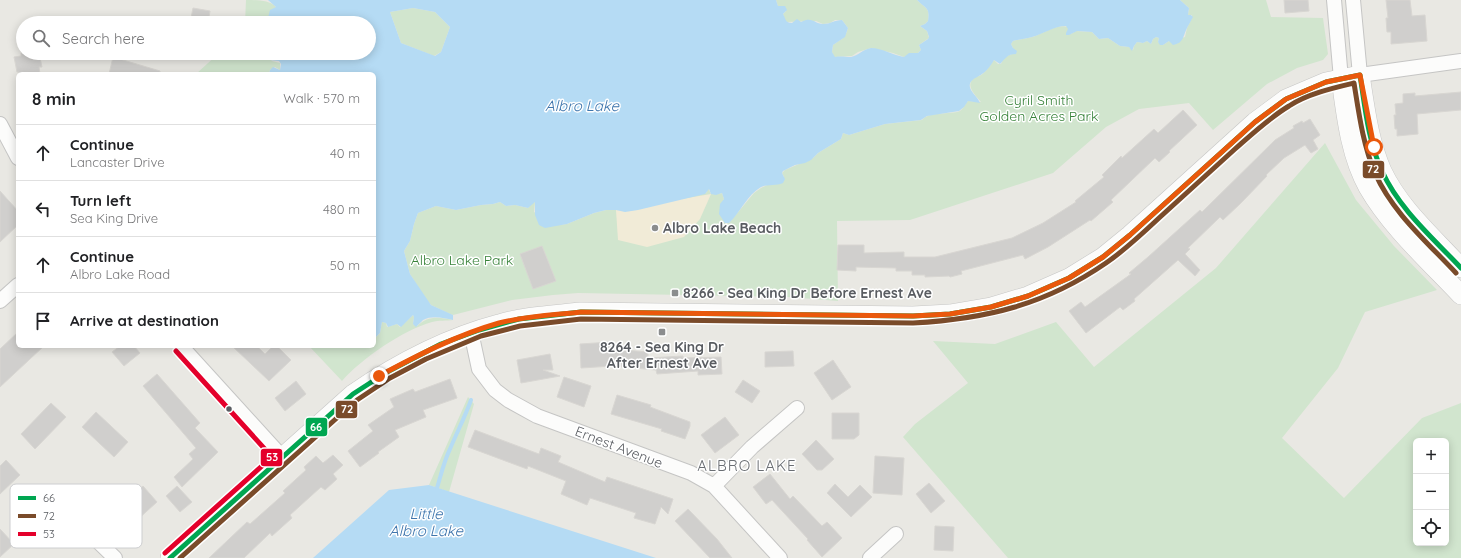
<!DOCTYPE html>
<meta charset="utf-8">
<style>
:root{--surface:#fff;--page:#f2f2f2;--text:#202124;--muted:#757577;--line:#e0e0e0}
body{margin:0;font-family:Quicksand,sans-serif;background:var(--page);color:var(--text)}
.controls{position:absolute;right:12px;bottom:12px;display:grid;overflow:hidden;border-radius:6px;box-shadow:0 2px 10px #0003}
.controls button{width:36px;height:36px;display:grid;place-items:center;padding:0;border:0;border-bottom:1px solid var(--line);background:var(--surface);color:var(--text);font:20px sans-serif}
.stop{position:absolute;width:12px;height:12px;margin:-9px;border:3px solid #ea580c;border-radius:50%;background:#fff}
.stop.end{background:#ea580c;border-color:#fff;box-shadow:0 1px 4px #0008}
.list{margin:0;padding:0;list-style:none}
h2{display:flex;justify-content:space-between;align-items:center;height:52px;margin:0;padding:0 16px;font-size:17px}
h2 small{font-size:13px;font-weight:400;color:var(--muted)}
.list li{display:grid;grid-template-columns:26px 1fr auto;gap:12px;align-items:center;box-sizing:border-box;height:56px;padding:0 16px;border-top:1px solid var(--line)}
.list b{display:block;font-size:15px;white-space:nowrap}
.list p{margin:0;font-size:13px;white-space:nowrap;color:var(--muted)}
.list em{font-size:13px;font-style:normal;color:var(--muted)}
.icon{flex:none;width:22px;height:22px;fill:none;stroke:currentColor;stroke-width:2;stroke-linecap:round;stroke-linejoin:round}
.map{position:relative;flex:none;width:1461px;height:558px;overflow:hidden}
.search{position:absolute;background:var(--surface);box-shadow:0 2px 10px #0003;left:16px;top:16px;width:360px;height:44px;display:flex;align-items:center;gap:10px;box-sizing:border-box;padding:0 14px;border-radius:22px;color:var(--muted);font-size:15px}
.panel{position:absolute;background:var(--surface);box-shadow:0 2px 10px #0003;left:16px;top:72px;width:360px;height:276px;border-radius:6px}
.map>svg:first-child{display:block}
.green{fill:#d1e5ce;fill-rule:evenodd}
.sand{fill:#f1ebd7}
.water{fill:#b5dbf4;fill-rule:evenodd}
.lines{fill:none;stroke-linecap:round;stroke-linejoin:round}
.stream{stroke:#b5dbf4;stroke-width:4}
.building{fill:#d0cfcd;stroke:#d8d6d2}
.street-casing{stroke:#c5c5c4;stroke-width:16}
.secondary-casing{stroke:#c6c6c5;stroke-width:20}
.street{stroke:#fcfcfb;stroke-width:14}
.secondary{stroke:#fcfcfb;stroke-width:19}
.bus-1-casing{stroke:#fff;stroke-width:8}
.bus-2-casing{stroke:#fff;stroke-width:8}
.bus-3-casing{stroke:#fff;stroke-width:8}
.bus-1{stroke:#00a651;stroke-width:5}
.bus-2{stroke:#7a4b2a;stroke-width:5}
.bus-3{stroke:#e4002b;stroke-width:5}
.route{stroke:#ea580c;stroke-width:5}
.poi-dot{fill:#8b8d8e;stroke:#fff;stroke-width:1.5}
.bus-dot{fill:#595c61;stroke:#fff;stroke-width:1.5}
.labels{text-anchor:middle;stroke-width:3;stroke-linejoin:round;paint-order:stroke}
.park-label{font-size:14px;fill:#378239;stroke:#fff}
.poi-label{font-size:14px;font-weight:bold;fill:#595c61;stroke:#fff;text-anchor:start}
.street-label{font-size:14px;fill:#595c61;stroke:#fff}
.water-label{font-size:15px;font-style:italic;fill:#3f76ad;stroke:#fff}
.neighbourhood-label{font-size:15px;letter-spacing:1px;fill:#6a6e73;stroke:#fff}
.key{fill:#fff;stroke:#cdced0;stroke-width:1}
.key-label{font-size:11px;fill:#595c61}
.line-badge{stroke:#fff;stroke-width:1.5}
.badge-label{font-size:11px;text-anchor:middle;font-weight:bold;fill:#fff}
</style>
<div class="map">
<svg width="1461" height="558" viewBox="0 0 1461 558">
<rect width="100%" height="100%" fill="#e9e8e3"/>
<path class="green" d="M246,0C257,0 269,0 276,7L269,18L271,23H245Z
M776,0H917C926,9 930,7 928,21L925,24L920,26L927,31L929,38L919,45L921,50L918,53H915L904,57L893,53L871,48L858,52L852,56L834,57L832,52L833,45C841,39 845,39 848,28L842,20H835L830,23L823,24L816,21L787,22L785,21L783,14L786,11L783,6H778Z
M1180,0H1266L1271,17L1323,18L1328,54L1323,60L1297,68L1267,84L1213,130L1189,103L1139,109L1106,127L1053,173L910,220L837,221L838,301L789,297L578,293L553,295L512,300L453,315L450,314L431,305L425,298L410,274L404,251L410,241L414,224L418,213L436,206L456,210L481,205L493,204L500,202L506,206L515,205L528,208L532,203L535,202L534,212L558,225L567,224L594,213L606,210H616L706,193L708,188L711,194H719L722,193L724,199C717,210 720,213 726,224L729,223L754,193L761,188L784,177L782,173L785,170L813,158L818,153L841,139L843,133L849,135L885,124L922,120C929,111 950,115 960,111C964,108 965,104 968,101L981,102C975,95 964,85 975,77C981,74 976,78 981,75C986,72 990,65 994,60L998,64H1001L1004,57L1012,54L1013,48L1011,44L1013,41C1019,39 1025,39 1032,37C1042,34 1058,23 1068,27V31L1071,34L1076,31L1092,32L1099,39L1108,38L1120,46L1129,47L1133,50L1134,46L1137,42L1143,43L1147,41L1151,44L1153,39L1156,37L1159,38L1158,42L1163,45L1169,41L1185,37L1187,28L1192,18V15H1188L1189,8Z
M413,8L435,12L450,27L441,52L434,56L401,43L390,12Z
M219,53H265L272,61L280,63V70L275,67L270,70L269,74H196Z
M1325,143L1356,200L1394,246L1437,290L1365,312L1338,368L1282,438L1344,498L1422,418L1461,403V558H1008L903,437L915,424L968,383L933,341L995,344L1056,322L1094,367L1216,268ZM1416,441H1446V543H1416Z
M413,315L414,317L413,324L417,326C428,315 440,317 453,320C447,321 438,320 432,322C403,330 361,359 342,381L309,346H374V336L376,337L380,333L382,322L386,323L387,327L397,324L400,327Z
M468,397L474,404L449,492L429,485Z"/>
<path class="sand" d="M711,194L700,219L684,237L647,247L618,240L616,210Z"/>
<path class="water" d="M268,0H776L778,6H785L787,10L783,14C786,19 785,23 792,23L797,19L801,22C813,16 814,24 823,24C831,24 834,20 842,20L848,28L845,37L833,45L832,52L835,57C840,56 846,57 851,57C858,56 863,49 871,48C882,48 892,55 904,57L909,53H918L921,50L919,45L928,39L929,37L927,31L920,26L925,24L928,21C930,7 926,9 917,0H1180L1189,8L1188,15H1191L1193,17C1191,21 1189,24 1187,28C1183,36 1184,43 1173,45L1169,41L1163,45H1160L1158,42L1159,38L1156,37L1153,39L1151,44L1147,41L1143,43L1137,42L1134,46L1132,51L1129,47L1120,46L1108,38L1099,39L1092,32L1077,31L1069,35H1066V33L1068,29L1066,26C1054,26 1043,34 1032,37C1026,39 1019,39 1013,41L1011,44L1013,48L1017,51L1016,54C1007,54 1005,59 1000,64L994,60C991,65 987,71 982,74C977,78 966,80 971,90C974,95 978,98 980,103L968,101L964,107L959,111L927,116L921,120L885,124L849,135L843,133L841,139L818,153L811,160L805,163L795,165L783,171L782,173L785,179L783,183C776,186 768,184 761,187C747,195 740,213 729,223H725L719,214L720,204L724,199L722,193L716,195L711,194L709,189L705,194L638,210L625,212L616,210H606L594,213L567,224L545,228L539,225L535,215V202L528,208L515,205L506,206L500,202L493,204L481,205L456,210L436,206L418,213L414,224L410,241L404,251L410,274L431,305L453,315V320C444,318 432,315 423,320C421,322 418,325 416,327L413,324L414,317L413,315L401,327L397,324L388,327L386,323L382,322L380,333L376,337L374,336V74H269L270,70L273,67L280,70L281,64L279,61L270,60L265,53H369V23H271L268,18L270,10L276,7ZM413,8L435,12L450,27L441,52L435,56L401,43L390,12Z
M429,485L656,558H313L389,490Z"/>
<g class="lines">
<path class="stream" d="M437,488C441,475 444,461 450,449C457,432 465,417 471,400"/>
</g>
<path class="building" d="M1284,0H1308L1309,11L1285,13Z
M1386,0H1410L1412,16L1425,15L1427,41L1391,44V32H1387L1386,18H1388Z
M193,8L210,11L208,23H190Z
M21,53H39L42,67H39L40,74H20L19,72H17L14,57L21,56Z
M113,57L160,71V74H109Z
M1461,92V110L1417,114L1418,134L1397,136V129H1395L1394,115H1396L1395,104L1403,103V94L1415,93V96Z
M1183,110L1197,125L1169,151L1170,152L1159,162L1155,158L1111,200L1113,202L1091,221L1090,220L1048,247L1025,259L1023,255L961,271L962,274L950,277L949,276L925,277V275H912V271H896V268L856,267V271L837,270L838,245H864V253L904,252V257H935L1012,238L1043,223L1076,202L1075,201L1104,177L1102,175L1121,156L1122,158L1154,129L1158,133Z
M1310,119L1320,135L1313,140L1318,149L1311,153L1305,145L1284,158L1266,175L1267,176L1241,203L1223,220L1220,217L1188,248L1190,249L1185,254L1200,270L1195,276L1178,260L1134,299L1135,301L1123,310L1120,307L1086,333L1069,311L1081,302L1085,307L1131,274L1129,273L1148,257L1200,210L1202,212L1275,140L1294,128L1293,126L1302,121L1303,123Z
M0,191L18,211V225L0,242Z
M542,246L556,281L533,289L520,254Z
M18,332V346H44L0,387V349Z
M611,342L612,349L648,352V358L683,356V358L721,357L722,374L698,375V371L657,374L656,370L612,366L581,368L580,344Z
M120,346H134L140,353L124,366L112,352Z
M232,346H257L265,354L273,346H277L291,360L269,381Z
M793,351L794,366L765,367V352Z
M550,354L553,370H543L560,376L521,383L517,360Z
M833,360L851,387L832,400L814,373Z
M157,374L200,423L195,428L218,452L182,487L174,477L193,459L189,454L196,448L143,386Z
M564,377L591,386L584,407L557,397Z
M450,379L457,398L423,410L426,417L395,430L399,437L378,452L379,453L360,467L348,451L373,431L368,425L394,407L390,399L413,389L415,392Z
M743,380L760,391L752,403L735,392Z
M296,381L306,394L285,411L275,398Z
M617,395L651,405L650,407L690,422V426L685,439L661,431L662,429L611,414Z
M51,403L66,417L35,449L21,434Z
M96,412L128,442L114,457L82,427Z
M832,413H859V435L854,439H832Z
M725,417L739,435L715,453L701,435Z
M475,430L539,454L541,448L561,456L558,462L605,482L607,477L673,499L668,514L661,507L655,524L634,518L636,513L590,498L587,505L561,494L566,481L528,466L527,469L468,447Z
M816,440L834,459L822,470H817L802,454Z
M333,455L343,465L333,474L337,479L325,490L321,487L290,515L292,518L272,536L270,533L244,558H209L247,522L250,524L285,493L283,491L306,470L304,467L316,456L323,463Z
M875,456L904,458L902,495L873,493Z
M6,460L20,475L0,494V466Z
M770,474L790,499L793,496L822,526L827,522L842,538L822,557L807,540L808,539L772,500L766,504L753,487Z
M929,483L945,501L931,513L916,494Z
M835,484L848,497L860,485L872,497L851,517L827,493Z
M143,486L157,502L125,531L111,516Z
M177,486L192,502L180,512L166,496Z
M688,509L717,539L732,558H710L675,521Z
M935,526L954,527L953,551L934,550Z
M0,529L14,544L0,557Z"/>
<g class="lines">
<defs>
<path id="street" d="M1334,0L1341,79
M1353,0L1360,75L1461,61
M0,124L18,158
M0,301L18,285
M471,332L479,369L495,390L508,400L537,416L691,473L714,486L780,558
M181,346L282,457
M714,486L752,447L797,408
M78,522L115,558
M870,558L896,534"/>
<path id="secondary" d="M1341,79C1346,115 1350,155 1368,187C1391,227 1430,262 1461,295
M170,558L353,394C397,364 446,338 499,324C525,316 554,315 581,312L913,316L950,314L991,307L1028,296L1069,278L1103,257L1130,235L1255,122L1286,99L1326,82L1360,75C1365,107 1369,142 1382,171C1400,209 1433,237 1461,268"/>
</defs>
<use href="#street" class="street-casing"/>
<use href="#secondary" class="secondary-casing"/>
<use href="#street" class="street"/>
<use href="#secondary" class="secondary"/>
<defs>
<path id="bus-1" d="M170,558L353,394L387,372L441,344L479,330L519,319L581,312L913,316L950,314L991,307L1028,296L1069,278L1103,257L1130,235L1255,122L1286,99L1326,82L1360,75C1365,107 1368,141 1382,171C1399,209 1433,238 1461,268"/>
<path id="bus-2" d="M180,558L357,400L390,378L426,359L481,336L520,326L581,319L913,323C986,319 1045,305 1106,263C1125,250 1142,234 1159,218C1184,195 1210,172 1235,149C1252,134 1269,118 1289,106C1307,94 1333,88 1354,83C1359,114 1363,145 1375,173C1392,212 1427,242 1456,273"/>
<path id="bus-3" d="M165,553L272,457L176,351"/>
</defs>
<use href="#bus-1" class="bus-1-casing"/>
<use href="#bus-2" class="bus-2-casing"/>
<use href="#bus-3" class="bus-3-casing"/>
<use href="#bus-1" class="bus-1"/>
<use href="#bus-2" class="bus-2"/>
<use href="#bus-3" class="bus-3"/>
</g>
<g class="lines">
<path class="route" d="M379,376C418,355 457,335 499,323C526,316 554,315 581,312L913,316L950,314L991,307L1028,296L1069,278L1103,257L1130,235L1255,122L1286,99L1326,82L1360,75L1374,147"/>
</g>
<g class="poi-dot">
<circle cx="655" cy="228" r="4"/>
<rect x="671" y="289" width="8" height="8" rx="2"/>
<rect x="658" y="328" width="8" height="8" rx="2"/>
</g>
<circle class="bus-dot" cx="229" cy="409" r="3.5"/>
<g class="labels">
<g class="park-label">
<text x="1039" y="105">Cyril Smith<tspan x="1039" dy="16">Golden Acres Park</tspan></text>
<text x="462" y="265">Albro Lake Park</text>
</g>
<g class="poi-label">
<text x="663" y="233">Albro Lake Beach</text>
<text x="683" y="298">8266 - Sea King Dr Before Ernest Ave</text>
<text x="662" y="352" text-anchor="middle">8264 - Sea King Dr<tspan x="662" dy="16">After Ernest Ave</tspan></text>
</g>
<g class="street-label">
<text transform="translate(619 447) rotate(21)" y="5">Ernest Avenue</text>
</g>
<g class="water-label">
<text x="582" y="111">Albro Lake</text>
<text x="426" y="519">Little<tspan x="426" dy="17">Albro Lake</tspan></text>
</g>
<g class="neighbourhood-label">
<text x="747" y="471">ALBRO LAKE</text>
</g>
</g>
<rect x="10" y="484" width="132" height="64" rx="6" class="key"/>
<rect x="18" y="496" width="18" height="4" fill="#00a651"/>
<rect x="18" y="514" width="18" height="4" fill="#7a4b2a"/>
<rect x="18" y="532" width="18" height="4" fill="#e4002b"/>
<g class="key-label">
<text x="43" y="502">66</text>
<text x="43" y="520">72</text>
<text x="43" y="538">53</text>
</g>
<g class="line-badge">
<rect x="1362" y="160" width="23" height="19" rx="4" fill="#7a4b2a"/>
<rect x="335" y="400" width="23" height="19" rx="4" fill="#7a4b2a"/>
<rect x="305" y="417" width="23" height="20" rx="4" fill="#00a651"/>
<rect x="260" y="448" width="23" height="19" rx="4" fill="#e4002b"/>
</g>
<g class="badge-label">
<text x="1373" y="173">72</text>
<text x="347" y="413">72</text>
<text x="316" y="431">66</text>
<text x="272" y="461">53</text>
</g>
</svg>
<div class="controls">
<button>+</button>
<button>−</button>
<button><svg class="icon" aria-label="locate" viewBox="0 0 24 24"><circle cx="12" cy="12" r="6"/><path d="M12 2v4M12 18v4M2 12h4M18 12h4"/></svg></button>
</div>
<div class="stop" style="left:1374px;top:147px"></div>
<div class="stop end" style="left:379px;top:376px"></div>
<div class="search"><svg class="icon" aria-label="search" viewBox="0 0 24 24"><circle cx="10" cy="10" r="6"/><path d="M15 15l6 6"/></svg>Search here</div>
<section class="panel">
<h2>8 min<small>Walk · 570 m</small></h2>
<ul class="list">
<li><svg class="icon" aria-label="ahead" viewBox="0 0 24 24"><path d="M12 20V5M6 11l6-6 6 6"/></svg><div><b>Continue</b><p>Lancaster Drive</p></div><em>40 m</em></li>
<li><svg class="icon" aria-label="left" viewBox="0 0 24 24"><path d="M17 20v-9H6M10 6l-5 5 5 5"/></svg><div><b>Turn left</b><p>Sea King Drive</p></div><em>480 m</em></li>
<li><svg class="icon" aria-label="ahead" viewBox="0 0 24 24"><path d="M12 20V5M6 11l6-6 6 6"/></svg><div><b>Continue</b><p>Albro Lake Road</p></div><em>50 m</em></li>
<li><svg class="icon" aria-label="arrive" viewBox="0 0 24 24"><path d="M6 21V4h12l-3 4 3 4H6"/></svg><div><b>Arrive at destination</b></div></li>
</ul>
</section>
</div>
